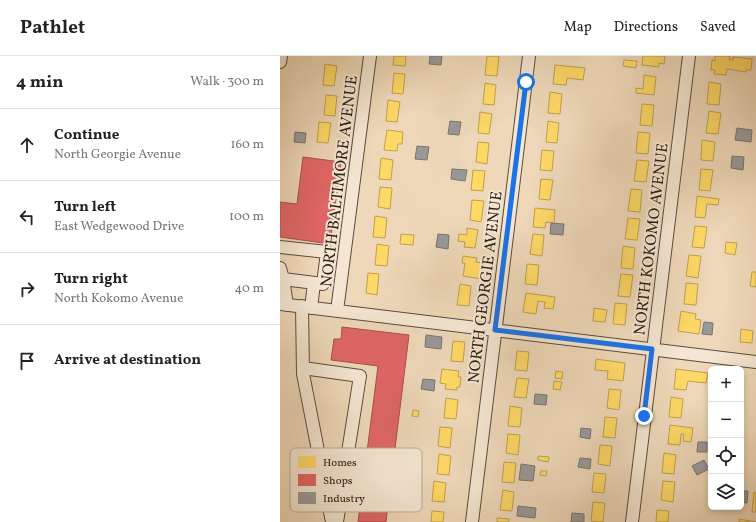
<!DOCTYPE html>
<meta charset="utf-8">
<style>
:root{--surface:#fff;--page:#f2f2f2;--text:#222;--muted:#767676;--line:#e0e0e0}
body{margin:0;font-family:Vollkorn,serif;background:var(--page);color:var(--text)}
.controls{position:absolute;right:12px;bottom:12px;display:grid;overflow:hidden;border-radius:6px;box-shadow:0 2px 6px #0003}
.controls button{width:36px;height:36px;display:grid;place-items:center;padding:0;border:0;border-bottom:1px solid var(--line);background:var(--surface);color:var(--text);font:20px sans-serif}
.stop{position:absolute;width:12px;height:12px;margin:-9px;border:3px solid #1a73e8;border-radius:50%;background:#fff}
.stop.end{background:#1a73e8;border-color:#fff;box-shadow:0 1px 4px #0008}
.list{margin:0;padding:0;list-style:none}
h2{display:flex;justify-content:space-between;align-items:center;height:52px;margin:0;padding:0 16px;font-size:17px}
h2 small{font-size:13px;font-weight:400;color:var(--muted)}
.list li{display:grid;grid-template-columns:26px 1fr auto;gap:12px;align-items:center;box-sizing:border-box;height:72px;padding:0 16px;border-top:1px solid var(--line)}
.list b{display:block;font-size:15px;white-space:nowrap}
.list p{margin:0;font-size:13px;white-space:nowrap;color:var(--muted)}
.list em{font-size:13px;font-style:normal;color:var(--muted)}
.icon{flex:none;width:22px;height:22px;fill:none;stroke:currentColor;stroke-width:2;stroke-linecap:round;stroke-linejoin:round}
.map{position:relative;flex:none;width:476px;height:466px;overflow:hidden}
header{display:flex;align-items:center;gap:24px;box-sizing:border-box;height:56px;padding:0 20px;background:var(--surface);border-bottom:1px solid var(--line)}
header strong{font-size:19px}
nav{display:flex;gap:22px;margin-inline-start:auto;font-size:14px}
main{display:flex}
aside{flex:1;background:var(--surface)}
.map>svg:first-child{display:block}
.homes{fill:#ffd966;stroke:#bfa04d}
.shops{fill:#e06666;stroke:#a9504d}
.industry{fill:#999;stroke:#787471}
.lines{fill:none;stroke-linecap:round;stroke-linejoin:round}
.minor-casing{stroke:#5b4b3d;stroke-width:14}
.minor{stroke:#f4e6d2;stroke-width:12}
.route{stroke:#1a73e8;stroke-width:5}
.labels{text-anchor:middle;stroke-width:4;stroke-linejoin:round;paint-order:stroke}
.street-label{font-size:16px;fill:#2a1c14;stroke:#f4e6d2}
.key{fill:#f4e6d2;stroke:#b7a999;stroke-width:1}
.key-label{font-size:11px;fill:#2a1c14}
</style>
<header>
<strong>Pathlet</strong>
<nav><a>Map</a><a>Directions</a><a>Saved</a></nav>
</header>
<main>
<aside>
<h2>4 min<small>Walk · 300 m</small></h2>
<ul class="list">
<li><svg class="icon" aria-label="ahead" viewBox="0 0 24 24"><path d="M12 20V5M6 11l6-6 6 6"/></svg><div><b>Continue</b><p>North Georgie Avenue</p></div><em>160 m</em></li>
<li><svg class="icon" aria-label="left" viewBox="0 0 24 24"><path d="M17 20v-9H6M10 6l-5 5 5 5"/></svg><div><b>Turn left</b><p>East Wedgewood Drive</p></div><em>100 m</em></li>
<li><svg class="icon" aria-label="right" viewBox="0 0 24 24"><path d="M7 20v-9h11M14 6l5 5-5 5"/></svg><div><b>Turn right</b><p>North Kokomo Avenue</p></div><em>40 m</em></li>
<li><svg class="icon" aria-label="arrive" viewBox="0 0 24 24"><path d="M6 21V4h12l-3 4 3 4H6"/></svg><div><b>Arrive at destination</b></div></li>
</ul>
</aside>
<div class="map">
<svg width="476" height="466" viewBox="0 0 476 466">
<rect width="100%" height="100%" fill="#eed8b9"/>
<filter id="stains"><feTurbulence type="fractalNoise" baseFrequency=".005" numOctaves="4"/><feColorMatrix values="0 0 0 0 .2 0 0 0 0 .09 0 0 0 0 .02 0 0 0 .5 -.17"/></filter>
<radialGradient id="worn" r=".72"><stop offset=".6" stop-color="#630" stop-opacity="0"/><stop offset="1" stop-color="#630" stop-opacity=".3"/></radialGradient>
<path class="homes" d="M114,0H126L125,10L113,9Z
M207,0H219L217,20L205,19Z
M363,0H385L384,8L379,7V11L362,9Z
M435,0H450L449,3L453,4V1L472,3L471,14H466V16L447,13L446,19L434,18L435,14H431L432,4L435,5Z
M344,4L357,5L356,12L343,10Z
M45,8L57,10L54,30L43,29Z
M275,9L305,12L303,24L287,22L286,29L273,28Z
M114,17L125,18L123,38L112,37Z
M364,19L376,21L374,39L356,37V32L363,33Z
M429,26L441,28L439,49L427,48Z
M205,27L216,29L214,49L203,48Z
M270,36L282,38L280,58L268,57Z
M46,39L57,40L55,60L44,59Z
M108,44L120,46L117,66L106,65Z
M362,48L374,49L372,70L360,69Z
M429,55L441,57L438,78L426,77Z
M200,56L212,58L209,78L198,77Z
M268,65L279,67L277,87L266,86Z
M39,66L51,67L48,87L37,86Z
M107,74L123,76L122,88H118L117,95L104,94Z
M358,76L370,77L368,98L356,97Z
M422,84L435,86L433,105L421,104Z
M198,86L209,87L207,108L196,106Z
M262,94L274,95L272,115L260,114Z
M101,102L113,104L111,124L99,123Z
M357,104L369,105L366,126L354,125Z
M421,113L433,114L430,135L419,134Z
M193,114L205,115L203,135L191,134Z
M261,123L273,124L270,144L259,143Z
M100,131L112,132L110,153L98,151Z
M351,133L362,134L360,156L348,155Z
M417,140L439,143L438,149L427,148L425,162L415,161Z
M192,144L204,145L201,166L190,164Z
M255,152L275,154L274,167L266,166L265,172L253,171Z
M95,160L107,162L105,182L93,181Z
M348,162L360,163L357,184L345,183Z
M415,170L427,171L424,192L412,191Z
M187,172L198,174L195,192L184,191L185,186L178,185L179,178L187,179Z
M121,178L134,179L133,189L120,188Z
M253,178L264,179L262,200L250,198Z
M446,186L457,187L455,199L445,197Z
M97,188L109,190L107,210L95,209Z
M343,190L355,192L353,213L341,212Z
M409,199L421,200L418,222L406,220Z
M183,200L197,202L196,206L203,207L201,223L183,220L185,207H182Z
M247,208L259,209L257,229L245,228Z
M472,216H476V231L470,230Z
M88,217L99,218L97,239L86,237Z
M341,218L353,219L350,241L338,240Z
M406,227L418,228L416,249L404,248Z
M180,228L191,230L189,250L177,249Z
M246,237L275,241L273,253L264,252L265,246L258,245L256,258L243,256Z
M335,247L347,248L345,269L333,268Z
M314,252L327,254L325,266L313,265Z
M401,255L416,258L415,263L421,264L419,278L398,275Z
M461,273L473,275L472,287L460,286Z
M173,285L185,286L183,306L171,305Z
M237,295L249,296L247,315L235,314Z
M316,303L345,307L343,325L327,323L328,315L315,314Z
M162,313L179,315L178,321H181L180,331H177V334L165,333L166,328L160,327Z
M396,313L428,317L426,327L408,325L406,334L394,333Z
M276,315L283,316L282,323L275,322Z
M237,322L249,323L246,342L234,341Z
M274,325L282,326L280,334L273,333Z
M329,333L341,334L339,354L327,352Z
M391,341L403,343L401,362L389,361Z
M166,342L178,344L176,363L164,362Z
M230,350L242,352L240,371L228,370Z
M133,354L139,355L138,361L132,360Z
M325,361L337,362L335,382L323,381Z
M390,369L413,372L411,386L403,385L404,378H401L400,389L388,388Z
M160,371L172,372L170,392L158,390Z
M228,378L240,379L238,399L226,397Z
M320,389L332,390L330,410L318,408Z
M384,397L396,399L394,418L382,417Z
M159,398L171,400L169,419L157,418Z
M258,400L269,401L268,406L258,404Z
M224,406L236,407L234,427L222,426Z
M261,415H267L266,420L260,419Z
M314,417L326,418L324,437L312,436Z
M154,425L166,427L164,446L152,445Z
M383,425L395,426L393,446L381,444Z
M223,434L234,436L232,455L220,454Z
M474,436L476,437V456H472Z
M313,446L325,447L323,466L311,465Z
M377,454L389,455L388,466H376Z
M152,455L164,456L163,466H151Z
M217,462L229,463V466H217Z
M459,463L476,466H459Z"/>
<path class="shops" d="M23,101L61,106L50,188L0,181V146L17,148Z
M62,271L129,279L106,466H78L98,310L51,304L54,283H61Z"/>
<path class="industry" d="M150,0H162L161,9L149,8Z
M170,65L181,66L179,79L168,78Z
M457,72L472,74L471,86L455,84Z
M15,76L26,77L25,87L14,86Z
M137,90L149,91L147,104L135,103Z
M452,100L464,101L463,114L451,112Z
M172,113L187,114L185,125L171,123Z
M271,167L284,168L283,179L270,178Z
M158,178L169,179L168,193L156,191Z
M424,266L433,267L432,279L422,278Z
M146,279L162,281L161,293L145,291Z
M143,323L155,324L154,335L141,333Z
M255,338L267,339L266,349L254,348Z
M301,372L311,373L310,383L300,381Z
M418,386H427V396H417Z
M300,402L311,403L310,413L298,411Z
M424,404L429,413L417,419L412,410Z
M241,408L255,410L253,425L239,424Z
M461,435H468L467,447L461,446Z
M238,450L256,452L255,462L237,460Z
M292,457L304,458V466H291Z"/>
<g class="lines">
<defs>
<path id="minor" d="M0,6L1,0
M0,191L47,196L43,228L3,223L0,212
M3,223L7,249
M0,248L476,306
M22,250L23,318L52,466
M31,252L34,227
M57,255L90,0
M23,312L80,320L57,466
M192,466L249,0
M352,466L409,0"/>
</defs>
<use href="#minor" class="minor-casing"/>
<use href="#minor" class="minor"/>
</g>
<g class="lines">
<path class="route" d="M246,26L215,274L372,293L364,360"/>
</g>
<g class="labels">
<g class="street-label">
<text transform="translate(58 125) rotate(-83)" y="6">NORTH BALTIMORE AVENUE</text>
<text transform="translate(370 183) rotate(-83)" y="6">NORTH KOKOMO AVENUE</text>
<text transform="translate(204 231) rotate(-83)" y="6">NORTH GEORGIE AVENUE</text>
</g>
</g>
<rect x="10" y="392" width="132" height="64" rx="6" class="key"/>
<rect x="18" y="400" width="18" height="12" fill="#ffd966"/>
<rect x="18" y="418" width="18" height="12" fill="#e06666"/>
<rect x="18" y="436" width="18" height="12" fill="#999"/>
<g class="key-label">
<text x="43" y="410">Homes</text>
<text x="43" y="428">Shops</text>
<text x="43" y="446">Industry</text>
</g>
<rect width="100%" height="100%" filter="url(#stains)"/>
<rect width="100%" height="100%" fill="url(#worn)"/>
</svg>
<div class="controls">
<button>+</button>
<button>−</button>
<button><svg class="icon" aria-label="locate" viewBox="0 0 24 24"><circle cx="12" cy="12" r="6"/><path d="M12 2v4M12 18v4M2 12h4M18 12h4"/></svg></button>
<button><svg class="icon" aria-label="layers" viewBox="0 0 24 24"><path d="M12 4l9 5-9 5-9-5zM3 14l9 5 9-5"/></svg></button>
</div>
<div class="stop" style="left:246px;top:26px"></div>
<div class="stop end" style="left:364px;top:360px"></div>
</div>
</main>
